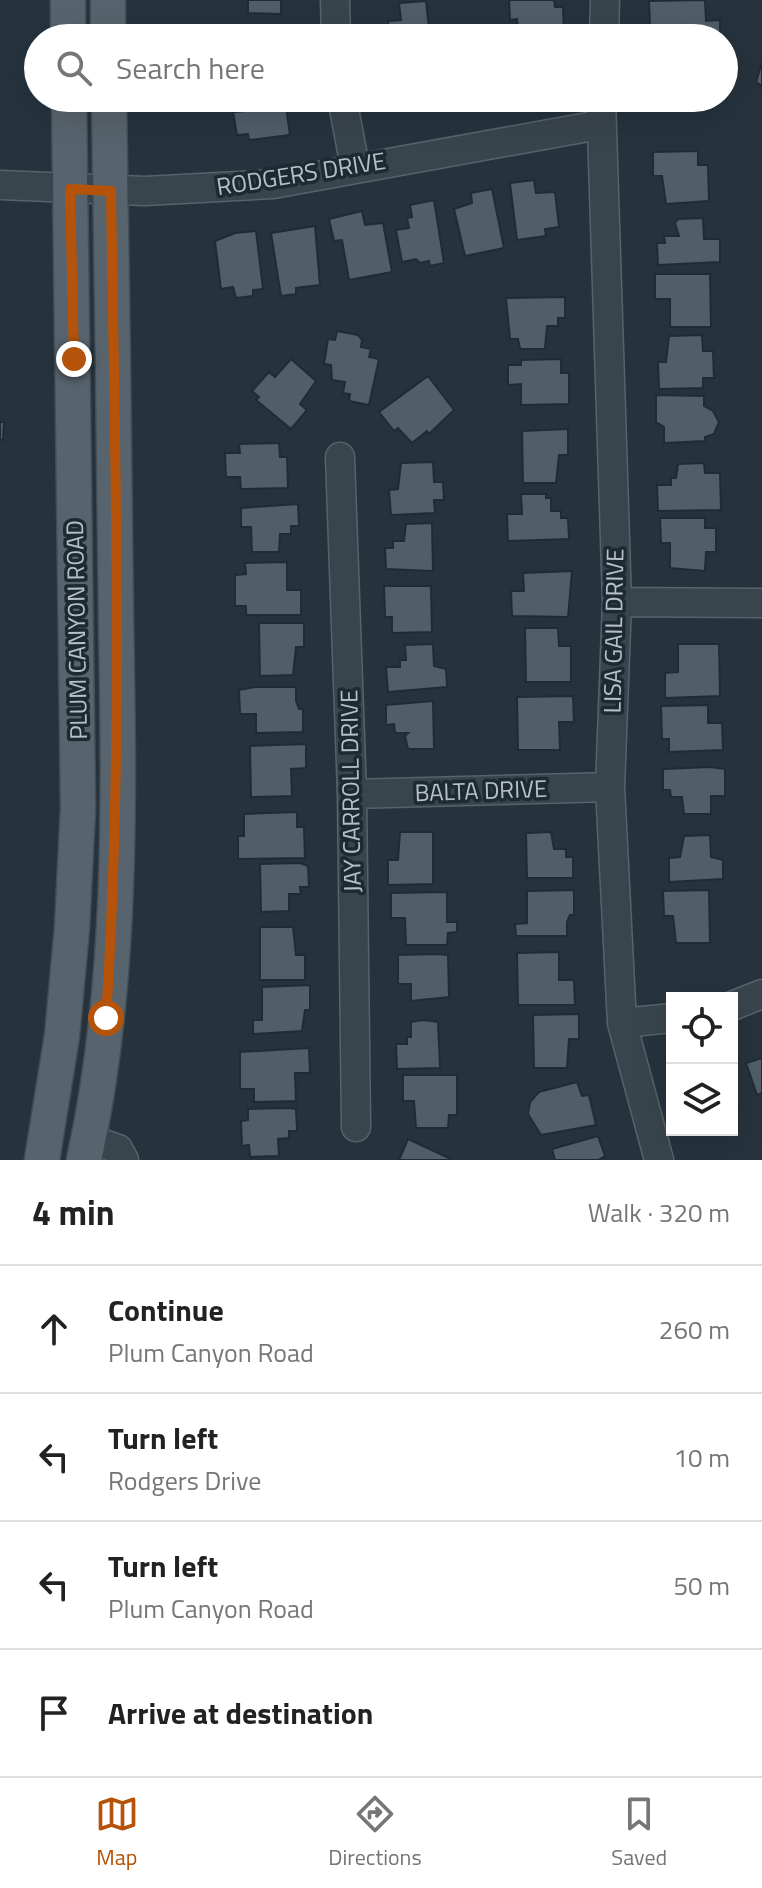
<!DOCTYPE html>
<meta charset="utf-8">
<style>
:root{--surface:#fff;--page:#f2f2f2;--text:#222;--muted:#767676;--line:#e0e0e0;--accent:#b45309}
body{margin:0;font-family:"Titillium Web",sans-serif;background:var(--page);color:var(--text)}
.controls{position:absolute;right:24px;bottom:24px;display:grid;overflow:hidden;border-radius:0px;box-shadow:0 8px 32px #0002}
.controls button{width:72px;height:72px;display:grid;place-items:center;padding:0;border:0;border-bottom:2px solid var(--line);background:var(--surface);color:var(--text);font:40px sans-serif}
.stop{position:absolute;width:24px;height:24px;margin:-18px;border:6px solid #b45309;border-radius:50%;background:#fff}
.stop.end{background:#b45309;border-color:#fff;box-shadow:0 2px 8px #0008}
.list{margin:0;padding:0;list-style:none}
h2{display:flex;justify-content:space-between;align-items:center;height:104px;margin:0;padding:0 32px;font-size:34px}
h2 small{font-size:26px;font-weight:400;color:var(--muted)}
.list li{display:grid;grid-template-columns:52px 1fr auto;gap:24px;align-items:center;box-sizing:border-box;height:128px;padding:0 32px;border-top:2px solid var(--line)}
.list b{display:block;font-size:30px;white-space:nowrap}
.list p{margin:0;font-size:26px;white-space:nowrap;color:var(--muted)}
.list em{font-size:26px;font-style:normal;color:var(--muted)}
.icon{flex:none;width:44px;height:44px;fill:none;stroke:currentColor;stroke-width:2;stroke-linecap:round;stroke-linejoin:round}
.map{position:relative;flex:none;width:762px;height:1160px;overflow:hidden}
.search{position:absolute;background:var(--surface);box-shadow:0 8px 32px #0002;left:24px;right:24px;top:24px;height:88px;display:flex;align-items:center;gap:20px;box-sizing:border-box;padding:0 28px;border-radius:44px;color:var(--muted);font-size:30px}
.sheet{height:616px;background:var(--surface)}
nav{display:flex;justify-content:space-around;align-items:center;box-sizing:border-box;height:112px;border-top:2px solid var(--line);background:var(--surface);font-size:22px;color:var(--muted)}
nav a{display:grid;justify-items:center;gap:4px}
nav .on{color:var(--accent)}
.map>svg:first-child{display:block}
.building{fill:#4f5e68;stroke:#202c34;stroke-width:2}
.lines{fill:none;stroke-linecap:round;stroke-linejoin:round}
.minor-casing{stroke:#57636b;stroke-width:31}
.major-casing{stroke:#434e56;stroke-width:37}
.minor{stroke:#39454d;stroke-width:28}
.major{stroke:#58646d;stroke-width:34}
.route{stroke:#b45309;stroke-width:10}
.labels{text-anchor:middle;stroke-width:7;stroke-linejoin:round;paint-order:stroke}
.street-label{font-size:24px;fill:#b6c0c8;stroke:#1e2a32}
</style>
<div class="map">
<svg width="762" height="1160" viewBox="0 0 762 1160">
<rect width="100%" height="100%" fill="#26333d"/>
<path class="building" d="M248,0H281V14L248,13Z
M509,0H554L555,7H563L564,31L518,32L517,19L510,20Z
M705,0L706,21L720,20V38H664V25H650L649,1Z
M426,1L430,38H390L388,21L401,20L399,3Z
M285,26L287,38H246L245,31Z
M762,62V86L756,82Z
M243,98H299L300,105L286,107L290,135L249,140L248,134L237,135L233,112L245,111Z
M408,98H436L437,108L409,111Z
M673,98H701V110H674Z
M698,151V165H708L709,201L666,204L662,176H653V152Z
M534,180L536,193L555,192L559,227L545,229L546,236L517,240L510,183Z
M492,189L504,248L465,256L454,209L472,203L471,193Z
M434,200L444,263L430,266L429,261L420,263L416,259L402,262L396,230L409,228L407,218L412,217L410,205Z
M362,211L365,225L383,223L392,272L349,280L342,240L334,241L329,219Z
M703,218L704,239H720V262L658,265L657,243H665L664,236H679L675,223L678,219Z
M315,226L320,285L296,288V294L281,296L271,233Z
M256,231L263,289L253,290V296L236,298L233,287L221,289L215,241L235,233Z
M655,274H710L711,327H670V299H655Z
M565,297V318H558V326H547L545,349H520L518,339H510L506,298Z
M337,331L358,335L362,340L361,347L371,349L369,357L379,359L369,405L349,401L350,394L343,393L345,382L332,380L331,365L324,364L328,339L335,340Z
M702,335L703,351H713L714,378H703V388L659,389L658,362H666L669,336Z
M291,359L316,381L300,404L307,410L291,429L256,400L259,397L252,391L269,372L275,377Z
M561,359V373H569V404L521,405V384L508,385V365H521V360Z
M428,376L454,410L429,434L427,431L412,443L398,428L394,431L379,412Z
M656,395L704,396V406L713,411L719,422L714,434L705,437V441L664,443V427L656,422Z
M0,422H4L3,440H0Z
M568,429V455H559L556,483H523L522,431Z
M279,443L280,457H287L288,488L241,489L240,477H226L225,453H240L239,444Z
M433,462L434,482H443L444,500H434L435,513L391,515L389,490L398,489L401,463Z
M704,463L705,473H720L721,510L658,511L657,485H671V478H676L678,464Z
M521,494H546V498H551V511H561V518H568L569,539L508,541L507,514H522Z
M298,504L299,526H291V534H280L279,552H252L251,527H241V508Z
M660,518H705V528H716V552H706L705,571L670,568V543H661Z
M432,523L433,571L386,569L385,548H393V541H404L406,524Z
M287,562V590H301V615H246V606H235V575L246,574L245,563Z
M572,571L568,617L512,616L511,591H524L523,573Z
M384,586H431L432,632L392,633V617H385Z
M259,623H304V647H296L293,675L260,676Z
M525,628H558L559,646H571V682H526Z
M433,644L434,666L446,669L447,687L388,692L386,667H400V660H406L405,645Z
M678,644H719L720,696L665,698V673L678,672Z
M255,687H296V701L299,709H303V732L256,733V714H240L239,690Z
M573,696L574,722H559L560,750H518L517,697Z
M433,701L434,749H408L405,736L408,733H395L394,724L386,725V705Z
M708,705V723H722L723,750L669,752V739H662L661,706Z
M306,744V768L291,769L292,796L251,797L250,746Z
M710,767L725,769V796H711V814H684L682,797H671L670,790H663V769Z
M297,812V827H304L305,858L238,859V836H244V814Z
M400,832H433V884L388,885V860H398Z
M551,832L554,849H566V857H573V878H527L526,833Z
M710,835L711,857L723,860V879L669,882V858L680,857L684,836Z
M300,863L308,866L309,887H300L301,894H289V911L261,912L260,864Z
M574,890V915H570L567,922V936H516L515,924L527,923V891Z
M709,890L710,943H676L673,916H664L663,891Z
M447,892V922H457V932L448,933L447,945H406L405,918H391V893Z
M260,927H293L296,955H305V980H260Z
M559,952V980H574L575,1005H518L517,953Z
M437,954L448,955L449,997L411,1001V984H398V955Z
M310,985V1010H305L302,1031L253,1034V1020H262V987Z
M579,1014V1039H569L567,1068H534L533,1015Z
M423,1020L438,1022L440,1068L397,1069L396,1044H407V1037H411V1022Z
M309,1048L310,1073H295L296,1101L254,1102V1089H240V1052Z
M762,1058V1093L757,1095L746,1063Z
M403,1075H457V1115H449L448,1128H416L414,1101H403Z
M732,1079L738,1113L732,1114Z
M577,1082L582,1096L589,1095L596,1125L541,1135L528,1114L530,1102L539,1092Z
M288,1108L296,1109L297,1131H289V1138L278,1139L279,1156L250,1157L249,1145L242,1146L241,1121L248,1120V1109Z
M598,1136L605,1156L598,1160H555L552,1149Z
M408,1139L451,1159V1160H399Z"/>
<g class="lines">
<defs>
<path id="minor" d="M335,0L336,38
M604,38L605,0
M342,98L355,167
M601,98L617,602L610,787L622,1023L659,1160
M0,185L145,191L273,184L599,125
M340,457L352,794L356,1127
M617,602L762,603
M352,794L610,787
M732,1006L762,994
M622,1023L672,1018
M89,1139L118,1149L124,1160"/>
<path id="major" d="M108,0V38
M68,38V0
M42,1160L62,1036L72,928L78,808L69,98
M84,1160C123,984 119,797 116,618C114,445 112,271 109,98"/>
</defs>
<use href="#minor" class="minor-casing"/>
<use href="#major" class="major-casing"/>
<use href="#minor" class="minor"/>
<use href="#major" class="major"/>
</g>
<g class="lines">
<path class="route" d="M74,359L70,189L111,191C115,466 124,742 106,1018"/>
</g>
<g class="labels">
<g class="street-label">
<text transform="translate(301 174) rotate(-9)" y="8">RODGERS DRIVE</text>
<text transform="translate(77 630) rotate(-91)" y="8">PLUM CANYON ROAD</text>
<text transform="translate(614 631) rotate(-89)" y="8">LISA GAIL DRIVE</text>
<text transform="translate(351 791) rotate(-91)" y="8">JAY CARROLL DRIVE</text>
<text transform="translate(481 791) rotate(-2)" y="8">BALTA DRIVE</text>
</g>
</g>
</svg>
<div class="controls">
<button><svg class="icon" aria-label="locate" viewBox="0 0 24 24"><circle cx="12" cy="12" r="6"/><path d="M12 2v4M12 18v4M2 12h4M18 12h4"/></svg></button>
<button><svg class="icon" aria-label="layers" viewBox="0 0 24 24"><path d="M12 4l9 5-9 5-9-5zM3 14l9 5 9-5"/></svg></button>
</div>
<div class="stop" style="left:106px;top:1018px"></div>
<div class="stop end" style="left:74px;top:359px"></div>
<div class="search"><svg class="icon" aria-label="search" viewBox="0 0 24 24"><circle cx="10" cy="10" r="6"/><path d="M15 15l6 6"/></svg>Search here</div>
</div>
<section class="sheet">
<h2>4 min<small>Walk · 320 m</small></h2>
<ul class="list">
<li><svg class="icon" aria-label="ahead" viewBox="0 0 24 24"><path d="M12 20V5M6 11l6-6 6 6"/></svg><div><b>Continue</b><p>Plum Canyon Road</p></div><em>260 m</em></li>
<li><svg class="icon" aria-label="left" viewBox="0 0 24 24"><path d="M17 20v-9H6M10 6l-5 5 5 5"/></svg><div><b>Turn left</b><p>Rodgers Drive</p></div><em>10 m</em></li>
<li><svg class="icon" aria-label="left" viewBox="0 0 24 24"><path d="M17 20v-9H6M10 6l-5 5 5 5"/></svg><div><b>Turn left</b><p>Plum Canyon Road</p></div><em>50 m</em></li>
<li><svg class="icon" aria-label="arrive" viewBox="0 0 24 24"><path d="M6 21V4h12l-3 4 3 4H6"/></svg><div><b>Arrive at destination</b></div></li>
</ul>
</section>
<nav>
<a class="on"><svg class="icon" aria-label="map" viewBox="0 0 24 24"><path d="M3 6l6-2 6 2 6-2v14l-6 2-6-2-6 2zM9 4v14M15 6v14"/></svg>Map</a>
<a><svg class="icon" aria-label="directions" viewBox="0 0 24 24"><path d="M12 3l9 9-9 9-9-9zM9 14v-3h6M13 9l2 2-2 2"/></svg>Directions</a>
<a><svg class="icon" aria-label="saved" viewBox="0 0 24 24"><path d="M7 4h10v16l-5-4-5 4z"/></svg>Saved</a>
</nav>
